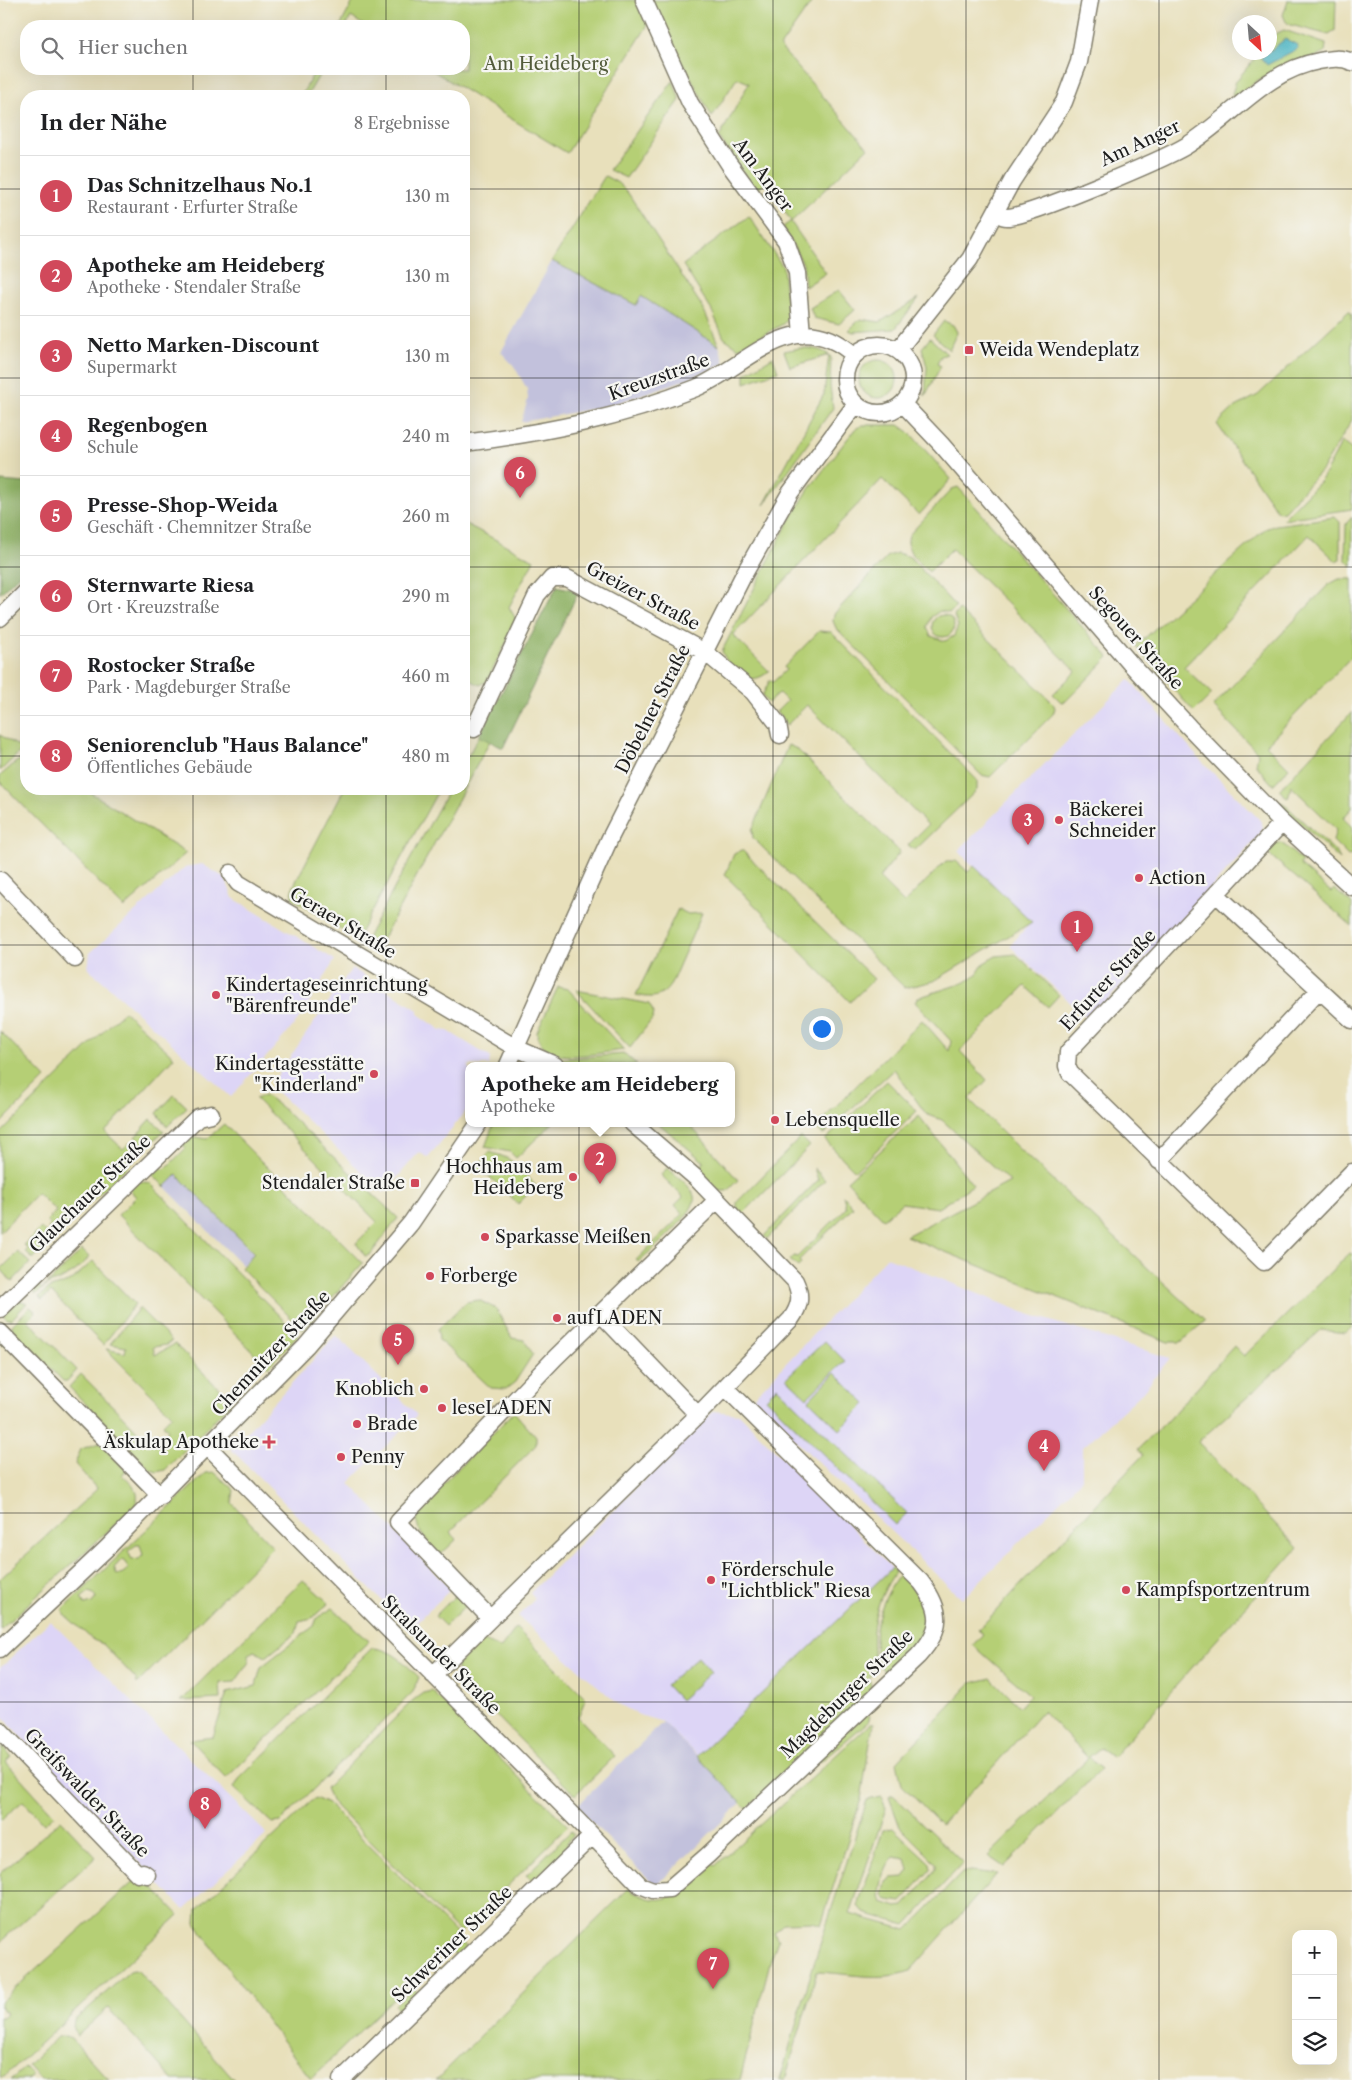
<!DOCTYPE html>
<html lang="de">
<meta charset="utf-8">
<style>
:root{--surface:#fff;--page:#f6f6f6;--text:#202124;--muted:#757577;--line:#e0e0e0;--accent:#d1495b}
body{margin:0;font-family:"Libre Caslon Text",serif;background:var(--page);color:var(--text)}
.controls{position:absolute;right:15px;bottom:15px;display:grid;overflow:hidden;border-radius:10px;box-shadow:0 5px 20px #0002}
.controls button{width:45px;height:45px;display:grid;place-items:center;padding:0;border:0;border-bottom:1px solid var(--line);background:var(--surface);color:var(--text);font:25px sans-serif}
.compass{position:absolute;left:1232px;top:15px;width:45px;height:45px;border-radius:50%;background:var(--surface);box-shadow:0 5px 20px #0002;rotate:154deg}
.you{position:absolute;left:821px;top:1028px;width:18px;height:18px;margin:-12px;border:4px solid #fff;border-radius:50%;background:#1a73e8;box-shadow:0 0 0 8px #1a73e833}
.badge{display:grid;place-items:center;width:32px;height:32px;border-radius:50%;background:var(--accent);color:#fff;font-size:16px;font-weight:700}
.pin{position:absolute;translate:-50% -41px;filter:drop-shadow(0 1px 2px #0008)}
.pin::after{content:'';position:absolute;top:26px;width:18px;height:15px;background:inherit;clip-path:polygon(0 0,100% 0,50% 100%)}
.popup{position:absolute;left:465px;top:1062px;width:270px;height:65px;box-sizing:border-box;display:grid;place-content:center;border-radius:10px;background:var(--surface);filter:drop-shadow(0 1px 4px #0005);font-size:16px;white-space:nowrap;color:var(--muted)}
.popup b{font-size:19px;color:var(--text)}
.popup::after{content:'';position:absolute;left:50%;top:100%;margin-left:-10px;border:10px solid transparent;border-top-color:var(--surface)}
.list{margin:0;padding:0;list-style:none}
h2{display:flex;justify-content:space-between;align-items:center;height:65px;margin:0;padding:0 20px;font-size:21px}
h2 small{font-size:16px;font-weight:400;color:var(--muted)}
.list li{display:grid;grid-template-columns:32px 1fr auto;gap:15px;align-items:center;box-sizing:border-box;height:80px;padding:0 20px;border-top:1px solid var(--line)}
.list b{display:block;font-size:19px;white-space:nowrap}
.list p{margin:0;font-size:16px;white-space:nowrap;color:var(--muted)}
.list em{font-size:16px;font-style:normal;color:var(--muted)}
.icon{flex:none;width:28px;height:28px;fill:none;stroke:currentColor;stroke-width:2;stroke-linecap:round;stroke-linejoin:round}
.map{position:relative;flex:none;width:1352px;height:2080px;overflow:hidden}
.search{position:absolute;background:var(--surface);box-shadow:0 5px 20px #0002;left:20px;top:20px;width:450px;height:55px;display:flex;align-items:center;gap:12px;box-sizing:border-box;padding:0 18px;border-radius:20px;color:var(--muted);font-size:19px}
.panel{position:absolute;background:var(--surface);box-shadow:0 5px 20px #0002;left:20px;top:90px;width:450px;height:705px;border-radius:20px}
.map>svg:first-child{display:block}
.built{fill:#ddd5f6}
.industrial{fill:#c2c1dc}
.green{fill:#b5cf74;stroke:#687648;fill-rule:evenodd}
.forest{fill:#90b266;stroke:#566741}
.water{fill:#44b2c1;stroke:#30676e}
.lines{fill:none;stroke-linecap:round;stroke-linejoin:round}
.minor-casing{stroke:#827e6c;stroke-width:19}
.minor{stroke:#fff;stroke-width:16}
.grid{fill:none;stroke:#1c1c1c;stroke-width:1;stroke-opacity:0.55}
.poi-dot{fill:#d1495b;stroke:#f6f6f2;stroke-width:2}
.labels{text-anchor:middle;stroke-width:4.5;stroke-linejoin:round;paint-order:stroke}
.park-label{font-size:18px;fill:#525b3b;stroke:#f6f6f2}
.street-label{font-size:18px;fill:#1c1c1c;stroke:#f6f6f2}
.poi-label{font-size:18px;fill:#1c1c1c;stroke:#f6f6f2;text-anchor:start}
</style>
<div class="map">
<svg width="1352" height="2080" viewBox="0 0 1352 2080">
<rect width="100%" height="100%" fill="#f6f6f2"/>
<filter id="ink" filterUnits="userSpaceOnUse"><feTurbulence type="fractalNoise" baseFrequency=".02" numOctaves="2"/><feDisplacementMap in="SourceGraphic" scale="10" xChannelSelector="R" yChannelSelector="G"/><feConvolveMatrix kernelMatrix="1 2 1 2 8 2 1 2 1" color-interpolation-filters="sRGB"/></filter>
<filter id="wash" filterUnits="userSpaceOnUse"><feTurbulence type="fractalNoise" baseFrequency=".0096" numOctaves="4" result="noise"/><feDisplacementMap in="SourceGraphic" scale="20" xChannelSelector="R" yChannelSelector="G"/><feGaussianBlur stdDeviation="1.12" result="paint"/><feColorMatrix in="noise" values="0 0 0 0 0 0 0 0 0 0 0 0 0 0 0 0 0 1.4 0 .05"/><feComposite in="paint" operator="in"/></filter>
<g filter="url(#wash)">
<rect width="100%" height="100%" fill="#e8e0bb"/>
<path class="built" d="M1129,679L1202,762L1260,820L1263,827L1259,836L1089,1020L1010,946L1031,922L958,851Z
M202,864L225,878L233,898L335,960L296,1023L231,1097L88,968L90,953L185,867Z
M352,968L418,1010V1014L441,1030L448,1031L490,1057L489,1065H469V1107L428,1158L419,1152L384,1193L277,1092L272,1083Z
M887,1257L1028,1314L1170,1358L1143,1392L1082,1448V1479L962,1599L752,1399Z
M336,1335L417,1415L349,1483L451,1589L410,1629L231,1449Z
M714,1411L739,1414L892,1568L697,1756L663,1722L639,1715L617,1703L518,1616L535,1599L530,1593Z
M50,1621L267,1834L184,1910L0,1714V1668Z"/>
<path class="industrial" d="M552,261L636,305L641,296L719,346L725,363L705,373L608,406L521,422L528,399L527,389L514,366L501,352Z
M177,1175L254,1254L242,1265L165,1187Z
M663,1722L742,1802L656,1886L576,1807Z"/>
<path class="green" d="M354,0H638L648,25L567,153L430,69H464V26H365L351,17L346,26H340Z
M650,0H813L780,47L868,148L791,222L826,273L805,287L803,264L783,227L791,221L765,182L756,191L719,138L749,83L737,78L712,117L684,65H678Z
M1288,0H1336L1335,31L1329,35L1287,24L1283,15Z
M1284,30L1326,44L1325,53L1258,80L1235,98L1232,94L1236,81L1259,53H1267L1261,58L1267,65L1285,39L1270,51V41L1275,34Z
M316,69H323L307,96H301Z
M673,81L680,100L626,178L609,170Z
M605,176L618,183L628,193L703,308L719,346L641,296L636,305L552,261Z
M749,216L783,267L788,319L783,324L739,348L724,338L712,311L683,265Z
M839,290L855,310L839,324L814,318L810,308Z
M919,298L895,329L853,332L849,330L860,319L880,322Z
M1349,311L1352,315V420L1323,468L1284,511L1278,512L1217,424L1234,408L1258,395Z
M944,321L953,325L957,332L949,350L933,335Z
M930,338L947,354L941,356L937,364L941,366L925,396L927,367L922,348Z
M800,348C811,348 824,349 831,357L830,386L833,408L764,505L824,394L829,355L790,367L784,351Z
M773,357L778,371L745,383V374Z
M859 379a19 19 0 1 1 38 0a19 19 0 1 1-38 0Z
M863,425H899L909,432L951,479L919,515L882,479L733,635L769,671C750,689 730,672 722,651L726,643L787,525L809,489L855,429Z
M1342,442L1352,450V509L1283,519L1322,479Z
M958,487L1109,657L1066,701L1061,702L1053,694L1076,671L952,549L929,572C918,561 904,552 909,535L952,489Z
M1335,517L1340,522V559L1337,562L1309,535L1184,667L1212,694L1194,712L1136,646L1265,529L1276,525Z
M1352,517V566L1345,559L1346,524Z
M464,523L534,560L509,607L517,621L487,681L480,685L464,677Z
M897,553L910,557L956,607L950,613L940,611L931,617L927,627L931,636L945,641L954,636L958,626L954,616L959,610L1053,703L1055,708L1053,714L990,777L981,775L836,628L833,621L834,614L888,556Z
M1339,579H1352V656L1266,745L1289,768L1274,784H1272L1256,765L1258,753L1213,706L1328,585Z
M932 626a11 11 0 1 1 22 0a11 11 0 1 1-22 0Z
M819,631L831,632L977,780V790L915,850L908,845L928,825L807,705L787,725L776,712L787,701L779,693L768,703L762,696L770,680L773,682L786,670L784,667Z
M1352,712V808L1343,818L1352,827V855L1348,856L1333,841L1336,829L1291,786L1288,798L1279,790Z
M0,735L23,749L0,771Z
M479,736L490,741L376,951L369,947L368,936L449,789H464V763Z
M788,745L797,749L900,852L879,878L904,903L946,861H956L968,872L974,866L1032,922L934,981L905,988L753,838L752,830Z
M26,757V789H85L186,853L124,908L0,782V776L16,762Z
M344,789H439L357,939L292,898V889Z
M1277,802L1283,803L1337,853L1340,860Z
M1275,843H1282L1302,861L1300,865L1331,892L1334,889L1352,904V926L1265,851Z
M742,850L874,979L850,1002L725,875L734,854Z
M678,909L688,914L702,913L671,984C662,998 653,999 636,995Z
M1016,954L1059,995L1048,1007L1025,986L960,1051L987,1080L969,1099L1018,1148L1205,1321L1181,1342H1168L906,1236L1010,1182L942,1120L926,1114L894,1069L823,1135L815,1127L922,1020L949,1051L951,1041L915,1002L917,998L966,982L977,974L984,963L996,956Z
M558,987L568,989L624,1050C606,1052 576,1058 560,1055C549,1054 537,1043 537,1032Z
M576,990L649,1004L654,1013L653,1018L630,1048Z
M124,1011L174,1057L105,1132L123,1149L129,1143L140,1154L56,1236L48,1228L50,1225L47,1221L56,1211L37,1193L0,1232V1134Z
M0,1031L46,1078L0,1124Z
M625,1054L637,1065H569L560,1061L561,1059Z
M887,1081L917,1111L855,1171L825,1140Z
M174,1095L187,1107L167,1127L157,1113Z
M265,1095L281,1107L398,1218L370,1255L365,1256L356,1243L377,1222L255,1098Z
M919,1116L973,1185L938,1208L902,1203L883,1219L847,1181Z
M151,1119L164,1131L144,1149L137,1143L139,1140L135,1137Z
M494,1123H553L516,1158L510,1152L485,1147Z
M658,1123H688L738,1180L727,1191H718L698,1171L704,1162Z
M224,1124L363,1263L303,1330L241,1268L254,1253L177,1175L165,1187L151,1173L156,1162L164,1170L186,1148L179,1140L195,1137L207,1139Z
M801,1137L810,1146L742,1215L737,1208V1202Z
M489,1152C514,1158 519,1167 536,1186L518,1204L490,1177L474,1169L477,1163L481,1164Z
M667,1168C675,1175 691,1185 694,1196C699,1212 650,1251 638,1262L636,1260L683,1214L675,1205L683,1197L661,1175Z
M814,1168L825,1180L767,1239L764,1236L818,1180Z
M139,1181L150,1183L298,1335L268,1367L118,1215L136,1197L129,1189Z
M843,1195L853,1207L799,1260L801,1264L798,1267L790,1260L794,1256L797,1257L846,1208Z
M41,1228L52,1239L33,1259L25,1252L28,1249L24,1245Z
M82,1250L89,1257C77,1273 66,1277 49,1284C44,1287 40,1291 36,1294L33,1290L35,1282L42,1289Z
M18,1252L30,1263L12,1282L1,1269Z
M1350,1253L1352,1254V1327L1345,1333L1321,1330L1198,1442L1298,1548L1113,1757L1100,1748L1089,1757L1101,1769L1004,1867L988,1856L1088,1758L1043,1711L941,1825L902,1785L897,1762L971,1683L991,1678L1020,1707L1030,1695L973,1645L983,1634L978,1630L1143,1455L1138,1449L1165,1423L1234,1346L1244,1356Z
M93,1261L135,1304L103,1345L51,1292L42,1300L39,1297L48,1289L71,1281Z
M19,1300L27,1303L12,1319H7L3,1315Z
M479,1300L496,1309L512,1338L524,1340L533,1354L515,1382L506,1389L491,1388L439,1340L438,1329L466,1302Z
M30,1307L36,1312L28,1320L77,1370L67,1381H63L12,1329V1325Z
M139,1308L172,1341L166,1345L153,1347L155,1355L175,1344L232,1402L165,1470L157,1472L151,1470L69,1387L81,1374L146,1440L154,1433L160,1439L168,1430L163,1424L172,1415L106,1349L125,1353L126,1347L110,1344Z
M825,1341L845,1361L807,1398L786,1378Z
M835,1373L866,1404L840,1430L809,1400Z
M777,1387L907,1513L895,1525L766,1398Z
M514,1412L536,1437V1445L450,1532L457,1539L439,1556C429,1543 413,1529 416,1511Z
M100,1443L126,1470L122,1475C132,1485 142,1491 135,1506L0,1630V1579L97,1489L75,1464L81,1449Z
M214,1472L234,1490L232,1503L273,1547L137,1684L136,1679L103,1644L93,1640L64,1614L63,1609L206,1473ZM136,1545H140L143,1555L139,1559L132,1560L128,1551ZM121,1560L124,1561L129,1568L123,1573L117,1575L114,1568ZM89,1592L94,1594L96,1598L92,1603L85,1605L81,1598Z
M892,1568L896,1571C874,1602 868,1633 876,1670L869,1678L872,1689L747,1809L697,1756Z
M901,1573C917,1591 937,1612 921,1636L924,1641L888,1677C862,1648 880,1599 901,1573Z
M303,1580L329,1603L312,1618L299,1621L296,1633L266,1657L254,1651L249,1654V1662L235,1682L220,1683L221,1699L181,1701Z
M456,1595L467,1605L445,1626L435,1616Z
M333,1608L369,1641L226,1778L190,1740L213,1737L227,1693L256,1686L261,1667L314,1626L317,1618Z
M516,1628L586,1698L578,1717L615,1756L575,1795L463,1682L456,1666L483,1640L500,1649Z
M372,1648C393,1649 404,1663 419,1677L413,1692L280,1822L272,1823L234,1788L239,1779Z
M698,1657L711,1672L680,1700L666,1685Z
M432,1691L568,1826L460,1933L331,1801L326,1788L412,1701L423,1693Z
M866,1713L870,1716L868,1722L820,1762L817,1758Z
M870,1724H873L861,1799L821,1925L813,1922L784,1923L774,1933L778,1940L770,1962L740,2080H436L628,1889C670,1914 680,1889 710,1861L715,1866Z
M2,1746L11,1757L6,1762L54,1815L44,1824L23,1801L0,1821Z
M893,1795L963,1863L906,1925L864,1913L858,1906L883,1830L893,1828L898,1833L930,1863L931,1869L901,1902L888,1900L883,1895L886,1882L891,1878L904,1877L909,1870L906,1859L894,1857C886,1864 876,1892 882,1902L897,1907L904,1906L936,1869V1863L900,1827L889,1797Z
M881,1797L886,1808L850,1914L907,1930L962,1873L971,1871L997,1874L910,1971C881,1982 847,1973 817,1972L785,2080H780L814,1963L867,1800Z
M315,1798L328,1804L458,1935L311,2079L201,1932L196,1923L197,1909Z
M61,1820L96,1857L0,1942V1874Z
M571,1831L573,1834L567,1843L568,1847L533,1882L526,1875Z
M141,1875L179,1915L4,2077H0V2017H3L7,2013L0,2007V2002Z
M460,1940L467,1948L458,1957L450,1950Z
M134,1970L138,1971L235,2080H173L108,2008L77,2036L73,2026L74,2021L130,1971Z
M413,1987L420,1995L402,2013L395,2005Z
M65,2036L71,2038L109,2080H41L28,2065L57,2037Z
M25,2067L33,2076L28,2080H11Z"/>
<path class="forest" d="M0,481L26,483V568L0,594Z
M557,586L579,591L503,748L479,736Z"/>
<path class="water" d="M1285,39L1298,45L1297,49L1267,65L1261,58Z"/>
</g>
<g filter="url(#ink)">
<g class="lines">
<defs>
<path id="minor" d="M644,0L690,103L729,164L786,241L797,273L802,335
M995,213C998,214 1003,217 1006,217C1024,219 1164,159 1186,146C1232,118 1264,71 1319,61C1330,59 1341,57 1352,62
M845 379a34 34 0 1 1 68 0a34 34 0 1 1-68 0Z
M898,350L970,259L1012,181L1064,102L1079,62L1090,0
M903,404L941,444L1129,662L1189,727L1282,823L1352,887
M464,443C543,433 621,418 696,388C729,374 757,345 792,336C816,330 836,339 854,355
M0,618L26,592
M474,729L537,595L552,578H567L705,652L753,692L778,724L780,735
M231,873L238,883L516,1048L555,1065
M0,880L75,959
M1216,894L1282,823
M1352,1020L1216,894L1068,1052L1067,1066L1070,1073L1264,1262L1352,1172
M508,1065L610,838L744,574L790,493L856,404
M1159,1161L1319,990
M0,1309L198,1117L211,1114
M601,1314L698,1415
M0,1332L161,1496
M209,1448L578,1821L640,1885L653,1890L669,1889L708,1855L918,1656C943,1629 943,1611 921,1582L725,1387
M490,1618L398,1522L555,1358L717,1200
M0,1649L107,1548L306,1346L411,1223L479,1123
M433,1675L698,1415L791,1319C800,1306 802,1296 795,1281L696,1178L632,1123
M0,1730L138,1874L143,1872L147,1875
M341,2080L592,1836"/>
</defs>
<use href="#minor" class="minor-casing"/>
<use href="#minor" class="minor"/>
</g>
</g>
<path class="grid" d="M193,0V26M386,0V26M579,0V2080M773,0V2080M966,0V2080M1159,0V2080M193,69V96M386,69V96M0,189H26M464,189H1352M0,378H26M464,378H1352M0,567H26M464,567H1352M0,756H26M464,756H1352M193,789V2080M386,789V2080M0,945H1352M0,1135H1352M0,1324H1352M0,1513H1352M0,1702H1352M0,1891H1352"/>
<g class="poi-dot">
<rect x="964" y="345" width="10" height="10" rx="2.5"/>
<circle cx="1059" cy="820" r="5"/>
<circle cx="1139" cy="878" r="5"/>
<circle cx="216" cy="995" r="5"/>
<circle cx="374" cy="1074" r="5"/>
<circle cx="775" cy="1120" r="5"/>
<circle cx="573" cy="1177" r="5"/>
<rect x="410" y="1178" width="10" height="10" rx="2.5"/>
<circle cx="485" cy="1237" r="5"/>
<circle cx="430" cy="1276" r="5"/>
<circle cx="557" cy="1318" r="5"/>
<circle cx="424" cy="1389" r="5"/>
<circle cx="442" cy="1408" r="5"/>
<circle cx="357" cy="1424" r="5"/>
<path d="M266.5 1434.5h5v5h5v5h-5v5h-5v-5h-5v-5h5z"/>
<circle cx="341" cy="1457" r="5"/>
<circle cx="711" cy="1580" r="5"/>
<circle cx="1126" cy="1590" r="5"/>
</g>
<g class="labels">
<g class="park-label">
<text x="546" y="70">Am Heideberg</text>
</g>
<g class="street-label">
<text transform="translate(1140 143) rotate(-25)" y="6">Am Anger</text>
<text transform="translate(763 175) rotate(53)" y="6">Am Anger</text>
<text transform="translate(659 377) rotate(-20)" y="6">Kreuzstraße</text>
<text transform="translate(643 596) rotate(28)" y="6">Greizer Straße</text>
<text transform="translate(1136 638) rotate(48)" y="6">Segouer Straße</text>
<text transform="translate(653 709) rotate(-63)" y="6">Döbelner Straße</text>
<text transform="translate(343 923) rotate(31)" y="6">Geraer Straße</text>
<text transform="translate(1108 980) rotate(-47)" y="6">Erfurter Straße</text>
<text transform="translate(90 1194) rotate(-44)" y="6">Glauchauer Straße</text>
<text transform="translate(271 1353) rotate(-47)" y="6">Chemnitzer Straße</text>
<text transform="translate(441 1655) rotate(45)" y="6">Stralsunder Straße</text>
<text transform="translate(847 1694) rotate(-44)" y="6">Magdeburger Straße</text>
<text transform="translate(87 1793) rotate(46)" y="6">Greifswalder Straße</text>
<text transform="translate(452 1944) rotate(-44)" y="6">Schweriner Straße</text>
</g>
<g class="poi-label">
<text x="979" y="356">Weida Wendeplatz</text>
<text x="1069" y="816">Bäckerei<tspan x="1069" dy="21">Schneider</tspan></text>
<text x="1149" y="884">Action</text>
<text x="226" y="991">Kindertageseinrichtung<tspan x="226" dy="21">"Bärenfreunde"</tspan></text>
<text x="364" y="1070" text-anchor="end">Kindertagesstätte<tspan x="364" dy="21">"Kinderland"</tspan></text>
<text x="785" y="1126">Lebensquelle</text>
<text x="563" y="1173" text-anchor="end">Hochhaus am<tspan x="563" dy="21">Heideberg</tspan></text>
<text x="405" y="1189" text-anchor="end">Stendaler Straße</text>
<text x="495" y="1243">Sparkasse Meißen</text>
<text x="440" y="1282">Forberge</text>
<text x="567" y="1324">aufLADEN</text>
<text x="414" y="1395" text-anchor="end">Knoblich</text>
<text x="452" y="1414">leseLADEN</text>
<text x="367" y="1430">Brade</text>
<text x="259" y="1448" text-anchor="end">Äskulap Apotheke</text>
<text x="351" y="1463">Penny</text>
<text x="721" y="1576">Förderschule<tspan x="721" dy="21">"Lichtblick" Riesa</tspan></text>
<text x="1136" y="1596">Kampfsportzentrum</text>
</g>
</g>
</svg>
<div class="controls">
<button>+</button>
<button>−</button>
<button><svg class="icon" aria-label="layers" viewBox="0 0 24 24"><path d="M12 4l9 5-9 5-9-5zM3 14l9 5 9-5"/></svg></button>
</div>
<svg class="compass" viewBox="-18 -18 36 36"><path d="M0-13l5 13h-10z" fill="#e53935"/><path d="M0 13l5-13h-10z" fill="#757577"/></svg>
<div class="you"></div>
<div class="pin badge" style="left:1077px;top:952px">1</div>
<div class="pin badge" style="left:600px;top:1184px">2</div>
<div class="popup"><b>Apotheke am Heideberg</b>Apotheke</div>
<div class="pin badge" style="left:1028px;top:845px">3</div>
<div class="pin badge" style="left:1044px;top:1471px">4</div>
<div class="pin badge" style="left:398px;top:1365px">5</div>
<div class="pin badge" style="left:520px;top:498px">6</div>
<div class="pin badge" style="left:713px;top:1989px">7</div>
<div class="pin badge" style="left:205px;top:1829px">8</div>
<div class="search"><svg class="icon" aria-label="search" viewBox="0 0 24 24"><circle cx="10" cy="10" r="6"/><path d="M15 15l6 6"/></svg>Hier suchen</div>
<section class="panel">
<h2>In der Nähe<small>8 Ergebnisse</small></h2>
<ul class="list">
<li><span class="badge">1</span><div><b>Das Schnitzelhaus No.1</b><p>Restaurant · Erfurter Straße</p></div><em>130 m</em></li>
<li><span class="badge">2</span><div><b>Apotheke am Heideberg</b><p>Apotheke · Stendaler Straße</p></div><em>130 m</em></li>
<li><span class="badge">3</span><div><b>Netto Marken-Discount</b><p>Supermarkt</p></div><em>130 m</em></li>
<li><span class="badge">4</span><div><b>Regenbogen</b><p>Schule</p></div><em>240 m</em></li>
<li><span class="badge">5</span><div><b>Presse-Shop-Weida</b><p>Geschäft · Chemnitzer Straße</p></div><em>260 m</em></li>
<li><span class="badge">6</span><div><b>Sternwarte Riesa</b><p>Ort · Kreuzstraße</p></div><em>290 m</em></li>
<li><span class="badge">7</span><div><b>Rostocker Straße</b><p>Park · Magdeburger Straße</p></div><em>460 m</em></li>
<li><span class="badge">8</span><div><b>Seniorenclub &quot;Haus Balance&quot;</b><p>Öffentliches Gebäude</p></div><em>480 m</em></li>
</ul>
</section>
</div>
